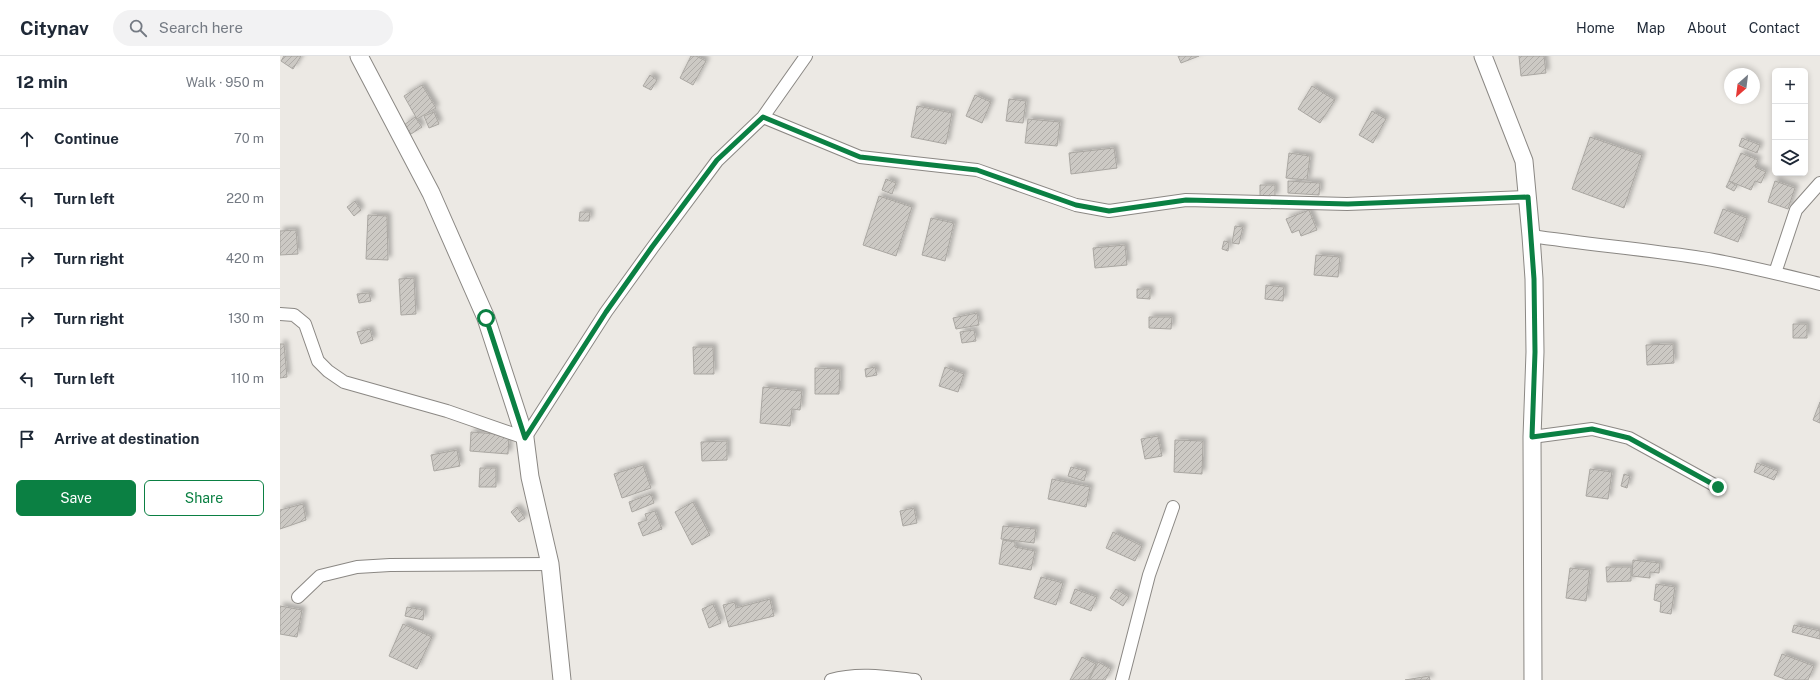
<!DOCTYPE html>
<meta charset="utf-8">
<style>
:root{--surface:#fff;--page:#f2f2f3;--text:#1f2937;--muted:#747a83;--line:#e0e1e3;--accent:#0b8043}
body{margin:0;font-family:"Public Sans",sans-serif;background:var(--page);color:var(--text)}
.controls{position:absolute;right:12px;top:12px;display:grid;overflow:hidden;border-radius:6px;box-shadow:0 2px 6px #0003}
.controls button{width:36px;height:36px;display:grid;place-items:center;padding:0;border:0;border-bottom:1px solid var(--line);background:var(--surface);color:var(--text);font:20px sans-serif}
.compass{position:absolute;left:1444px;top:12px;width:36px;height:36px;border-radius:50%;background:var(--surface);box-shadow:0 2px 6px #0003;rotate:208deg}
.stop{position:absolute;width:12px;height:12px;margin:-9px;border:3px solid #0b8043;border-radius:50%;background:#fff}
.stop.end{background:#0b8043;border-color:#fff;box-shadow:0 1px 4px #0008}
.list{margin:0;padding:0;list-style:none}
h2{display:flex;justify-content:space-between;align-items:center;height:52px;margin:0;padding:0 16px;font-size:17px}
h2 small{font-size:13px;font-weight:400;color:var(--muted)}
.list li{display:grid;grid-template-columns:26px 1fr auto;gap:12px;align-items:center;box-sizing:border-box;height:60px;padding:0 16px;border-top:1px solid var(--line)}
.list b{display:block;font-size:15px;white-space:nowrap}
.list em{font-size:13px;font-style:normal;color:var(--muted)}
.actions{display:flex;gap:8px;padding:12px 16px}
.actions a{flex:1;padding:9px 0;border:1px solid var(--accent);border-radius:6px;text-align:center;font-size:14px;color:var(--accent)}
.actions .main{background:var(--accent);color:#fff}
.icon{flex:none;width:22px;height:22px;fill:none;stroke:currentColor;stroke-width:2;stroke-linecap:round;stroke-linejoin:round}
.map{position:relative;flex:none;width:1540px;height:624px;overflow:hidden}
header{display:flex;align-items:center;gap:24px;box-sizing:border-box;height:56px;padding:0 20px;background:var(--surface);border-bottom:1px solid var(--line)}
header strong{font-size:19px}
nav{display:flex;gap:22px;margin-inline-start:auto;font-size:14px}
.search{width:280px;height:36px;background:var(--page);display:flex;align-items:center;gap:10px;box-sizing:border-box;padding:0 14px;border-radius:22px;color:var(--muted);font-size:15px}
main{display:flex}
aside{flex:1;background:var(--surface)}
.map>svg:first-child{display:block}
.building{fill:url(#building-hatch);stroke:#aaa7a2;filter:url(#shadow)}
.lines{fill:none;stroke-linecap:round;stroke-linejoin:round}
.street-casing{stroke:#8b8884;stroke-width:14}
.secondary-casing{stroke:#8b8884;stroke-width:19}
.street{stroke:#fff;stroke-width:12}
.secondary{stroke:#fff;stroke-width:17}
.route{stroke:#0b8043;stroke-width:5}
</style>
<header>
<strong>Citynav</strong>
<div class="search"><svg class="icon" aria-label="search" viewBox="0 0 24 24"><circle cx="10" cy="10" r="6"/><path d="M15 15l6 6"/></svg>Search here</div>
<nav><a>Home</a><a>Map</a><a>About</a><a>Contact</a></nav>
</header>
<main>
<aside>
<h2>12 min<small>Walk · 950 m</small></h2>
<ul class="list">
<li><svg class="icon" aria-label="ahead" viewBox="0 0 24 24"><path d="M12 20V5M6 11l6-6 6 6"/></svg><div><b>Continue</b></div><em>70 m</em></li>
<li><svg class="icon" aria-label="left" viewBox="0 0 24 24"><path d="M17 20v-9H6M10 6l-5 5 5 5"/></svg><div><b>Turn left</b></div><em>220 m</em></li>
<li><svg class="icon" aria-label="right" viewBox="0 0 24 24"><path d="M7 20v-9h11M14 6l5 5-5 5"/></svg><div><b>Turn right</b></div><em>420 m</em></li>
<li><svg class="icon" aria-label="right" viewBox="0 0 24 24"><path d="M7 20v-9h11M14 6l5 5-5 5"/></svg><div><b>Turn right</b></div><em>130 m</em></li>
<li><svg class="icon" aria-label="left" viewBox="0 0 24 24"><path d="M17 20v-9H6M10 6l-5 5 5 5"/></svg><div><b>Turn left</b></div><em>110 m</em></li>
<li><svg class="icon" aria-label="arrive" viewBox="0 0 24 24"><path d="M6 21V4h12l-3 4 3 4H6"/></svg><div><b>Arrive at destination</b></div></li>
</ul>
<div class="actions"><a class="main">Save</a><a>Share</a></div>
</aside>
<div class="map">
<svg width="1540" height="624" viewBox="0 0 1540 624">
<defs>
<pattern id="building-hatch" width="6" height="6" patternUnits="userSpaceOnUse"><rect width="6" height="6" fill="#ccc9c4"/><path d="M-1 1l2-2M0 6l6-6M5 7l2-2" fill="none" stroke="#afaca8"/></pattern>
<filter id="shadow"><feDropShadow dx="3.5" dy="-3.5" stdDeviation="2" flood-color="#0004"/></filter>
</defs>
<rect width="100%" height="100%" fill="#ece9e4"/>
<path class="building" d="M4,0H21L13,13L1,5Z
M411,0H416L426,5L413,29L400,22Z
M898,0H919L901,7Z
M1239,0H1264L1266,17L1241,20Z
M370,19L377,24L371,34L363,30Z
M142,29L156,52L137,63L124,40Z
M1032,30L1055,44L1040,67L1018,53Z
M695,39L711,46L702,67L686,60Z
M729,43L746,45L743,67L726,65Z
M637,50L672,57L666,88L631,81Z
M1092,55L1106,63L1093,87L1079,79Z
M154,56L159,68L149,72L144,60Z
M135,61L142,71L131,78L124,69Z
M748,63L780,66L777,90L745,87Z
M1310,81L1362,99L1344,152L1292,133Z
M1462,82L1480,89L1477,97L1459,90Z
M834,92L837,112L791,118L789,97Z
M1009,97L1030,100L1027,124L1006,122Z
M1461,97L1478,104L1475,111L1486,116L1481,127L1475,125L1471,134L1449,125Z
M606,123L616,127L612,138L602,134Z
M1008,125L1040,127L1039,139L1008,137Z
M1449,125L1457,130L1454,135L1446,131Z
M1495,125L1515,132L1508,153L1488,146Z
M980,129H995V141H980Z
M599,140L632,151L616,200L583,189Z
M75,145L81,154L74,160L67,151Z
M1443,153L1467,162L1458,186L1434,177Z
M1029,154L1037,174L1021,180L1019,174L1012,177L1006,163Z
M300,156H310L309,165H299Z
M88,159L107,160L108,204L86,203Z
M651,162L674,167L665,205L642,199Z
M955,170L963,171L959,188L952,187Z
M16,174L18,198L0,199V175Z
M944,185L949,186L948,195L942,193Z
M845,189L847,209L815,212L813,192Z
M1036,199L1060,201L1058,221L1034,219Z
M134,222L136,258L121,259L119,223Z
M986,229L1004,231L1003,245L985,243Z
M857,233H870V243L857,242Z
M89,237L91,245L79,247L77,238Z
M697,257L699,269L676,273L673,262Z
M869,261H892L891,273L869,272Z
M1513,268H1527V282H1513Z
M90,273L93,284L81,288L77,276Z
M694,274L696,285L682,287L680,276Z
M0,288H4L7,321L0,322Z
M1393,288L1394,307L1367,309L1366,289Z
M413,291H433L434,318H414Z
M595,311L597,319L586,321L585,313Z
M665,311L684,318L678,336L659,330Z
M535,312L560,313L559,338H535Z
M483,331L522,335L520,354L512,353L510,370L480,367Z
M1540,346V367L1533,364Z
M191,376L229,379L228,398L190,395Z
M878,380L882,400L865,403L861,383Z
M895,384L923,385L922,418L894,416Z
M447,385V404L422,405L421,386Z
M177,394L180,410L154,415L151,399Z
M1477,407L1498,415L1494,424L1474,416Z
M363,409L371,432L342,442L334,418Z
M791,411L807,415L804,425L788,420Z
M200,412H216V431H199Z
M1310,413L1332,416L1328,443L1306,440Z
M1344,418L1350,420L1347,432L1341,430Z
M772,423L810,431L806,451L768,443Z
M371,438L374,447L352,456L349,446Z
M413,446L430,479L412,489L395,456Z
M23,448L26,464L0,473V454Z
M237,451L245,462L239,466L231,456Z
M634,452L637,467L623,470L620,455Z
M375,455L382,473L363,480L358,467L367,464L365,458Z
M723,470L756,473L754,487L721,483Z
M833,476L862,490L855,505L826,492Z
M723,484L735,486V491L755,495L751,514L719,508Z
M1353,504L1380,507L1379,517L1370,516V522L1352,520Z
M1326,511H1351V525L1327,526Z
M1290,512L1310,514L1306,545L1286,542Z
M761,521L783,527L776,549L754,542Z
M1376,528L1395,531L1391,558L1380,556L1381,546L1374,544Z
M795,533L817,541L811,555L790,547Z
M836,533L849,541L843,550L830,542Z
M490,543L494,560L449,571L443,549L455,546L456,552Z
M433,548L441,567L429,572L422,553Z
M0,550L22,554L17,581L0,578Z
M127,551L144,554L143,564L125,560Z
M123,568L152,581L137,613L109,600Z
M1514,569L1540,575V583L1512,576Z
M1502,598L1534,610L1528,624H1507L1494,619Z
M802,601L816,608L808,624H790Z
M818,606L831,613L825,624H809Z
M1149,620L1150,624H1125Z"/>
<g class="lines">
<defs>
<path id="street" d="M483,61L580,101L697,114L796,149L829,155L906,144L1067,148L1248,141
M1251,180C1306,188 1360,193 1415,201C1457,207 1499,218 1540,228
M1495,217L1516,154L1540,127
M0,258L14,259L25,268L38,305L48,315L64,326L167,355L245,382L326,256L373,191L437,105L483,61L526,0
M1252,381L1312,373L1349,382L1438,431
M18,541L40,520L77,511L110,509L270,508
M551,624C578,616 608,621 635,624
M842,624L869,519L893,451"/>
<path id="secondary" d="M79,0L151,137L206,262L245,382L250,421L270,508L282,624
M1203,0L1244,105L1251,180L1254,223L1255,296L1252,381L1253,624"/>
</defs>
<use href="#street" class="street-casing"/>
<use href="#secondary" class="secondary-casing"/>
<use href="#street" class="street"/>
<use href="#secondary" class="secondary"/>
</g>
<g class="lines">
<path class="route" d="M206,262L245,382L326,256L372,191L437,104L483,61L580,101L697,114L796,149L829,155L906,144L1068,148L1248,141L1254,223L1255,296L1252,381L1312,373L1349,382L1438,431"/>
</g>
</svg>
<div class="controls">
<button>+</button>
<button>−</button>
<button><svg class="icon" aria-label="layers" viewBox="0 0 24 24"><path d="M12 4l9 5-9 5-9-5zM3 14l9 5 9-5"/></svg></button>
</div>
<svg class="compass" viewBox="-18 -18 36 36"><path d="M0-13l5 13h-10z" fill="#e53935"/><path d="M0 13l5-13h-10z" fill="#747a83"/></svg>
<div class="stop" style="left:206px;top:262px"></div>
<div class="stop end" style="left:1438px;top:431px"></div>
</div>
</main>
